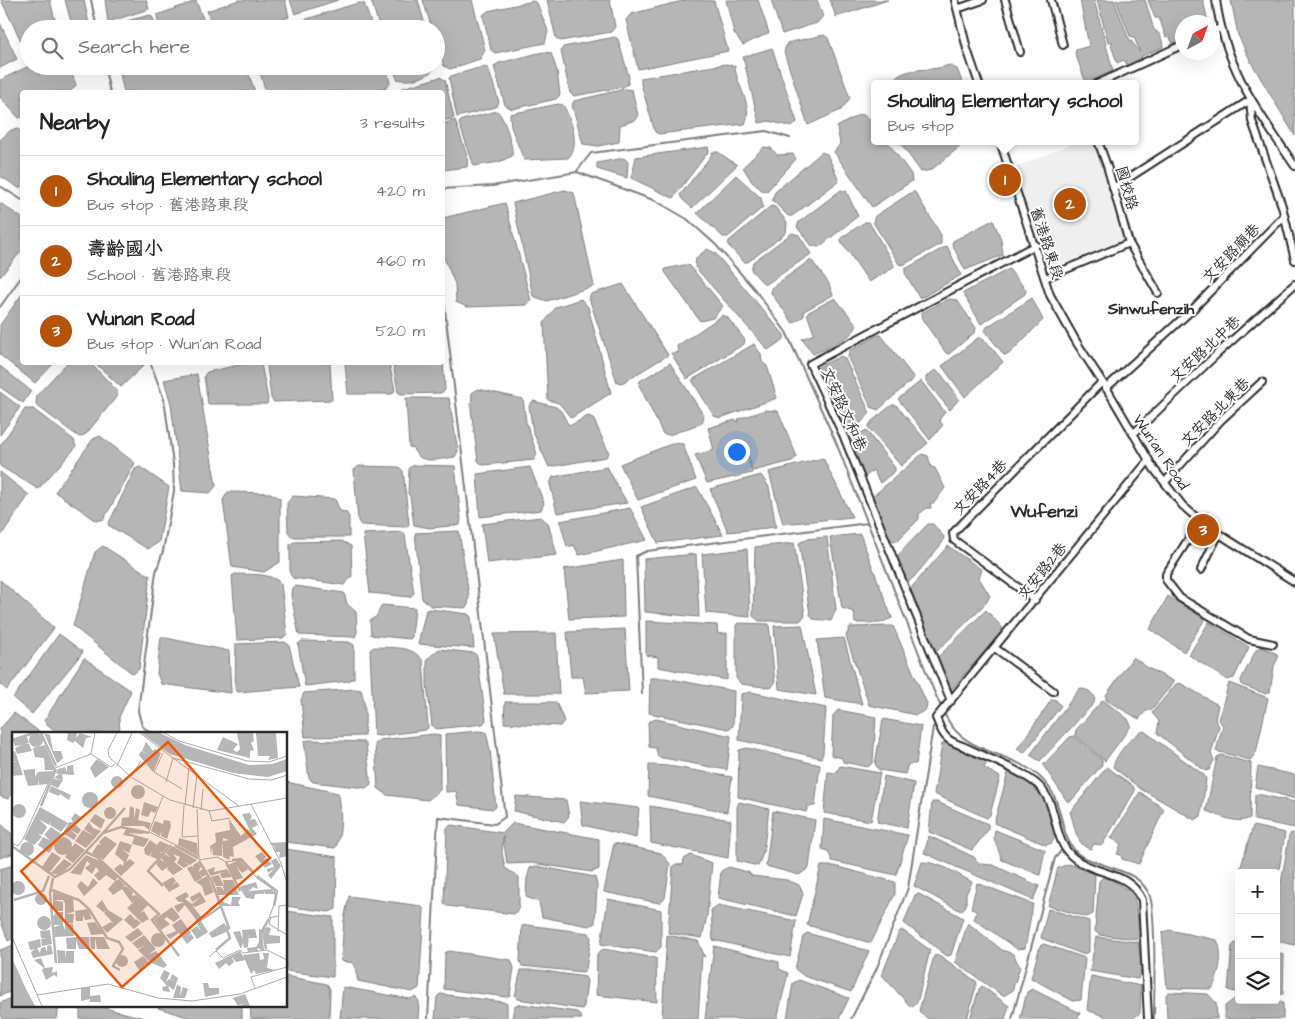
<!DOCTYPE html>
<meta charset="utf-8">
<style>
:root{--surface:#fff;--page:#f2f2f2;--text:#222;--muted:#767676;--line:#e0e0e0;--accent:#b45309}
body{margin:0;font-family:"Architects Daughter","LXGW WenKai TC",sans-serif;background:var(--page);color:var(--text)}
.controls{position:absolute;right:15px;bottom:15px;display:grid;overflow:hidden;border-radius:5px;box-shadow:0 5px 20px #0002}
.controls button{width:45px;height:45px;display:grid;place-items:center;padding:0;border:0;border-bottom:1px solid var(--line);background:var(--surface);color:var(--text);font:25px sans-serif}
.compass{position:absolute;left:1175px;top:15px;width:45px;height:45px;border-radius:50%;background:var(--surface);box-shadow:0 5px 20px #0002;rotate:41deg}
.you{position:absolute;left:736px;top:451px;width:18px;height:18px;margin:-12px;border:4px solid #fff;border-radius:50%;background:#1a73e8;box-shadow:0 0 0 8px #1a73e833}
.badge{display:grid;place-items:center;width:32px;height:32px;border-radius:50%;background:var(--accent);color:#fff;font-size:16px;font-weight:700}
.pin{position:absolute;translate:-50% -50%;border:2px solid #fff;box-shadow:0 1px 5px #0006}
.popup{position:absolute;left:871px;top:80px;width:268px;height:65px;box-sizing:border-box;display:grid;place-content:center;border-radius:5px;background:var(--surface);filter:drop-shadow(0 1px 4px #0005);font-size:16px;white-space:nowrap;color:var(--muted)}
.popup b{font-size:19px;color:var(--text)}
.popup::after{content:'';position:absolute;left:50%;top:100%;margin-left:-10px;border:10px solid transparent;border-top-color:var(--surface)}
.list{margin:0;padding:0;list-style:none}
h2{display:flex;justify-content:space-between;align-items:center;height:65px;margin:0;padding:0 20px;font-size:21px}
h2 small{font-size:16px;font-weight:400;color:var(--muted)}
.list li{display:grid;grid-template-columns:32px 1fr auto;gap:15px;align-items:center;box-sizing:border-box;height:70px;padding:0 20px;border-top:1px solid var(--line)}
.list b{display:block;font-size:19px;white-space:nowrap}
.list p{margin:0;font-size:16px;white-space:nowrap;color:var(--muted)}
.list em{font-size:16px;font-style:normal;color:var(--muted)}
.icon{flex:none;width:28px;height:28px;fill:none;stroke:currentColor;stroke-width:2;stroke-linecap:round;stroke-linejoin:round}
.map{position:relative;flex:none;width:1295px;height:1019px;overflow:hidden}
.search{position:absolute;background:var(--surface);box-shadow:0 5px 20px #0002;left:20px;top:20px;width:425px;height:55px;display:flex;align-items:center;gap:12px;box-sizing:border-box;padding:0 18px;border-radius:28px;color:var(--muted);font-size:19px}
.panel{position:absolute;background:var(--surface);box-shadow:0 5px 20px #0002;left:20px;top:90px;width:425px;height:275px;border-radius:5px}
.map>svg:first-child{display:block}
.built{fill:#efefef}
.water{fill:#b6b6b6;stroke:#7e7e7e}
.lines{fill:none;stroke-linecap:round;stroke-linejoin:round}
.stream{stroke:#7e7e7e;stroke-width:2}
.minor-casing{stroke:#2b2b2b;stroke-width:10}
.minor{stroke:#fff;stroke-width:6}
.labels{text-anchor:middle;stroke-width:4;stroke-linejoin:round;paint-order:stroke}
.street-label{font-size:15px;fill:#2b2b2b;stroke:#fff}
.neighbourhood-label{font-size:16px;font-weight:bold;fill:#2b2b2b;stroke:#fff}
.quarter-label{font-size:18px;font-weight:bold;fill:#2b2b2b;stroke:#fff}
.inset-river{fill:none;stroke:#b6b6b6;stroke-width:2.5}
.inset-road{fill:none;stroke:#aaa;stroke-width:1}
.view{fill:#e8590c;fill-opacity:0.15;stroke:#e8590c;stroke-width:2.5}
.inset-edge{fill:none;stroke:#2b2b2b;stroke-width:2.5}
</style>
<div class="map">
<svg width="1295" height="1019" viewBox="0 0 1295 1019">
<rect width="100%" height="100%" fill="#fff"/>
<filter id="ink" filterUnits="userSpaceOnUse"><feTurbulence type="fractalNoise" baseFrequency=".02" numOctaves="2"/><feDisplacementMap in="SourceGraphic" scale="10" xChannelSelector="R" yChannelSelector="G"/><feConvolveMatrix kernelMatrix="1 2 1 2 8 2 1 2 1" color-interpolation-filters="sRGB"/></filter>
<g filter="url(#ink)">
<path class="built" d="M1079,141H1093L1125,241L1048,269L1014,168Z"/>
<path class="water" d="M1,0H50L57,29H29V57Z
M65,0H84L90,29H73Z
M105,0H146L149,9L108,22Z
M239,0H285L289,17L253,29H214L207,11Z
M290,0H338L295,14Z
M371,0H418L426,29H380Z
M423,0H472L485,50L480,59L450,69L444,66L436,42V29H432Z
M547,0H610L615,27L611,32L560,41L556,38Z
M686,0L714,1L728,51L638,69L626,20L631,14Z
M726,0H758L769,33L743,45L734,33Z
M771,0H817L823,16L817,23L782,34Z
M830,0H888L836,17Z
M1080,0H1094L1113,71L1089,82L1085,80L1075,53L1076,50L1089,46Z
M1097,0H1114L1128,37L1140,52L1134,37L1130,36L1116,0H1145L1154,30C1161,33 1162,39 1163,47L1142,56L1141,59L1128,66L1124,60L1117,63L1111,45L1113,42H1108Z
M1148,0H1203L1208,22H1182V38L1173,44L1169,35L1166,37L1159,18H1155Z
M1231,0H1295V136L1251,62L1238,35Z
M196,1L207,29H159L157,15Z
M533,1L537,3L548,31L545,43L495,53L491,50L483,15L488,11Z
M358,3H364L373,29H275Z
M150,15L153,18L156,29H109L111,25Z
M0,23L17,59L0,68Z
M824,35L828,38L850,98L841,110L808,125L784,52L787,43Z
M615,37L618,39L629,77L628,84L623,87L574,96L570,93L561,51L563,47Z
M772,48L797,122L792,127L769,121L759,123L743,57Z
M543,52L551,53L557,71L560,95L556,99L512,109L505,105L494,66L499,63Z
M436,60C438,76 410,83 397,79L393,66H436Z
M726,64L735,66C736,86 754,104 745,124L659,134L655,132L641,84V78Z
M949,65L957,69L963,84H889C908,63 925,74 949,65Z
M29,66H69L76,85L70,92H22V117L19,118L0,97V80Z
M144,66H246L255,92H124L120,74Z
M258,66H386L390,83L385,89L367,92H266Z
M482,67L488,68L499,102L496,107L457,117L449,78L451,76Z
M440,77L445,80L454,118L443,121L442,92H404L403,88Z
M625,89L632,90L638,115L635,120L620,125L619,142L598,146L583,144L572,105L574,101Z
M558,104L563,105C571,118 581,146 568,158L524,160L511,127L510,114Z
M497,111C504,116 514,148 512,156L499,162L474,166L459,123L462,120Z
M860,114C874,118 875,128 875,141H887L911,174L912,181L872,207L834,152L840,144L837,127Z
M455,120L468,159L467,167L443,170V124Z
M18,129L22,134V186L19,188L0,176V140L11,130Z
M899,141H967L931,170L921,172Z
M708,147L709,151L673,198L631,178L636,157Z
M764,147L771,148L777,155L793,154L796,159L767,191H763L752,182L743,167Z
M712,152H718L737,165L692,208L683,200L680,195L711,156Z
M822,152L827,154L839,181L792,216H788L772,200L775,192Z
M624,158L628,162L627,178L597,169V163Z
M736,175L761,198L763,207L728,237H723L697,213Z
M565,190L574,193L594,286L547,301L533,296L513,203Z
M841,190L846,191L858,216L819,247L812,246L797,227L799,222Z
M912,192H915L941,235V244L903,265L899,264L873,222L875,216Z
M0,203L22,218V250L0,277Z
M505,203L531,301L527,305L467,307L456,302L455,284L443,255V218Z
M771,206L775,207L787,222L786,233L748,262H744L728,245L729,241Z
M993,220L1001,239L1003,255L965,270L952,244L953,241Z
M865,222H869L894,265L893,268L869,282L841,241V238Z
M792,233L799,235L811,254L765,285L751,270L753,262Z
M947,246L961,275L923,297H919L905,273V269Z
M707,249L715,253L784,335V339L768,350L695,267L696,258Z
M809,261H812L828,282L833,295L804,311V316L793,323L771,293V288Z
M684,265H689L723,306L713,318L700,321L665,272V269Z
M1009,269L1026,290L1025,294L981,324L963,293Z
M623,284L668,355L622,383L617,382L589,298L591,294Z
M22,294V362L54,363L35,383L0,355V325Z
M835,298L857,325C851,340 827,348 813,354L802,339L814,334L807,313Z
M1032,298L1043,320L1009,354L1004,355L985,331L987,327Z
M581,299L588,307L611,393L571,418L559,403L548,400L544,323L556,307Z
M949,299L957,300L976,328L975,332L949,354L946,353L922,319L921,313Z
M723,315L727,317L745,340L744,344L687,379L671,353H678L677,346Z
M878,335H881L914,378L878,410L871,407L848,358L849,351Z
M979,337L987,342L1003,362L965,397L942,366Z
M754,344L761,354L762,362L767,366L777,398L720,418L714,416L692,380Z
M841,356L845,359L870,413L858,426L845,434L818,367Z
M443,361L445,390L441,393L401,394L398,392L393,363L442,362Z
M143,362L144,365L121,387L95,363Z
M271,362L330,363L332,400L274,402L271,398L267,366Z
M67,363H90L117,390V396L86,434L79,437L36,405L37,395Z
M248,363L261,364L268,399L267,404H208L204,376L207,372Z
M345,363H389L395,390L392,394H348Z
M670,363L704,416L702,423L669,435L663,434L639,385L640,381Z
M0,366L31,391L23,403L0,387Z
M935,370L941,374L959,399L950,410L926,381V377Z
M197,374L216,486L210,493L182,491L171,404L164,380Z
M921,381L945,412L939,420L943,425L930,440L898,399Z
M478,389L523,399L526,422L537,454L534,460L483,465L478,461L471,409L472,393Z
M0,392L20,407L0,435Z
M406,398H449L458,451L455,457C439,459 419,466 413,448L409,447Z
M533,401L556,407L561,411L568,424L571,425L588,416L593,418L609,453L606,457L549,467L533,432L529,406Z
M892,405H896L928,443L901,466L868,427L872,421Z
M25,409H33L74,440L76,447L38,489L0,466V446Z
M765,410L778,411L797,457L792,461L753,471L744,442L752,473L707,483L695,455L714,450L708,428L735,420L739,422L738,419Z
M866,430L895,468V471L880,483L873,470L864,478L850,440Z
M100,436L135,463L104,519L97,521L55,492L93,439Z
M674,443L683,444L696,480L638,500L620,464Z
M922,454L928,456L931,467L935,468L945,488L934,503H930L931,508H927L919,514V519L897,541L888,540L871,498Z
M823,458L852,517L783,524L769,472Z
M414,465L455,466L461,519L460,525L430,528L414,525L410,496L408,494L409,468Z
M359,466L399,467L403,471L409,524L407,527L361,525L358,521L354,470Z
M140,467L169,487L159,542L148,549L108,525L135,469Z
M530,467L544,503L541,510L480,517L477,474Z
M607,467L627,503L557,513L550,484L553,477Z
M0,472L29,495L0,537Z
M761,475L769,487L776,527L728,532L710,489Z
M697,487L723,535L658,543L641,507Z
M228,492L270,493L280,498V562L264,572L232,567L223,500Z
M293,496L335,499L340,511L346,512L349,517V537H292L288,532L287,503Z
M630,508L647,540L579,555L574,545L567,547L560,521Z
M541,517L548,523L557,555L487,563L482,524Z
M928,524H933L944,537L943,542L914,577L904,585L896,557Z
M459,531L469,596L468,605L465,608L431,606L422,599L415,533Z
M403,532L405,535L414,593L410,597L370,593L363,534Z
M860,534L892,618L880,623H855L854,612L842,608L830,537Z
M827,537L836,609L831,621L813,619L810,614L799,543L807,539Z
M342,541L351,546L352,576L344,585L293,578L290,574V544L294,542Z
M794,543L805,615L800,621H759L753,616L755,547Z
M103,546L150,576L139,669L133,674L73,626L95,552Z
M948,546L982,570L979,578L990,596L986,603L933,655L909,590Z
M747,549L750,617L706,613L702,554Z
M696,554L699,617L645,612L644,559Z
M623,560L624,617L569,619L564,569Z
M235,574C250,575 271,572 281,584L287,634L283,638L237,640L232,576Z
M0,580L54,628L7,690L0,684Z
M296,586L344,593L347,604L356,612L357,632L355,637L299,635L291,595L292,588Z
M1168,596L1205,619L1184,652L1150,629Z
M382,605L415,608L412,637L410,639L371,635L370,620L376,617Z
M430,609L468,614L471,617L474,648L418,644L426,610Z
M986,610L1002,627V631L950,691L936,659Z
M646,621L717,625L718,634L727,633V680L658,667V657L646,655Z
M1209,622L1249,647L1234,678L1227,680L1189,655Z
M738,623L769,624L775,683L771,688L741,684L736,678V625Z
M802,625L816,695L779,689L774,626Z
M893,626L927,704L926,710L916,715L869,705L846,636L850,627Z
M625,629L629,691L586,693L583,677H571L567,632Z
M556,633L559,694H504L494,634Z
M59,634L83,652L32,714L13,698Z
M161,637L229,651L231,693L161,684L157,673Z
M844,638L862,704L825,698L817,640Z
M302,641L349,642L354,645V678L348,681L305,686L298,644Z
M285,642L289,645L299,687L238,692L235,689L236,644Z
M374,647C392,648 413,645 423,661L428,728L425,730L379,736L374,735L370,650Z
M1262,647L1277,654L1278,658L1274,666L1270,692L1266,694L1242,685L1241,680L1256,650Z
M439,649L474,653L477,656L486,720L483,724L436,729L432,726L427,684V659Z
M1133,657L1148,668L1173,681V683L1151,710L1146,711L1139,719L1106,700V695Z
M84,658L131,691L119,717L120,733H57L44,721Z
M650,678H665L734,691L733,726L728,729L649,713Z
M1180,683L1218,705L1215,720L1219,726L1211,754L1214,760L1209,770L1205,771L1157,733L1159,721L1152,713L1176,684Z
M1229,683L1268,698L1256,753L1250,760L1216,751L1223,725L1218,720Z
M1080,688L1089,691L1095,697L1094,703L1040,761L1030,755Z
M355,689L361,690C366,705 366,720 364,736L305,737L301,700L304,693Z
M751,692L826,708L823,753L821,758L739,740L741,694Z
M1052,699L1056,700L1061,706L1024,753L1017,749Z
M1103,700L1128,719L1131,726L1105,761L1075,735L1076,730Z
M505,702H556L564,721L560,726L504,723Z
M838,710L876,717L873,762L868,767L843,762L842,758L831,755L833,716Z
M14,713L41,733H14V792L8,799L0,796V729Z
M656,719L731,736L727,770L658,757L656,748L649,747L648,722Z
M883,719L921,726L916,764H908L905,774L879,770L875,764Z
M479,731L486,732L490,750L496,807L493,809L459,805L456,791L446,792L445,734Z
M1144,731L1204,775L1206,779L1201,816L1195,820L1141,789L1113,767C1116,754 1132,735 1144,731Z
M435,734L440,736V790L428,800L387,795L378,788L375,743L379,740Z
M1074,736L1102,760V765L1071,801H1067L1043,765L1070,737Z
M310,740L364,742L366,745L371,784L366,788L313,782L309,778L304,741Z
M947,742L988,760L984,768L1000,777L990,815L987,818L934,794L942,744Z
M747,748L820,765L815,806H808L806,812L738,797L739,750Z
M1221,755L1251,763L1250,818C1236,825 1219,815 1206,811L1217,757Z
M649,765L669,766L732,777L727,812L648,796Z
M840,766L880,773L871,821L824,813L828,772L836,773Z
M1107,767L1133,786L1135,791L1102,845L1094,844L1091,849C1076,846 1075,826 1070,812Z
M1258,767L1295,775V799L1255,787Z
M1014,772C1038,787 1066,813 1052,843L1046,845L994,823L1008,773Z
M884,776L914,783L907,828L877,822Z
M286,782L338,793C342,803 342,839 335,848L286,842Z
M1140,792L1164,809L1139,864L1122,859L1121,855L1117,854L1121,844L1111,838Z
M1257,794L1295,802V828L1254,820L1255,795Z
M516,796L566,800L569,816L564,822L514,811Z
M580,801L639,808L636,838L583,825Z
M739,802L769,809L763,853L758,866L737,861V807Z
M932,802H937L988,824V830L972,850L929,832Z
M650,806L731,820L728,858L651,843Z
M773,811L815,820L809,868L799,875L766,866Z
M824,819L908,835L896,875L832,861L828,851L822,849Z
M0,823L14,836V853L0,858Z
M513,823L599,839V869L592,872L532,863L507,864L503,836L502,853L505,868L519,877V908L514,914L447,906L444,903L447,828L451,825L503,833Z
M1253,826L1285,833L1277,882L1276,873H1239Z
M995,830L1045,850L1040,875L1002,860L994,838Z
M1291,833L1295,834V945L1276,941V914L1289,836Z
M929,836L974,857L979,864L993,865L1039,886L1033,900L924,853Z
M614,843L661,853L670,864L665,898L659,903L604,892Z
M286,849L337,857L336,909L329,912L286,906Z
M691,855L712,863L707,915L702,938L668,933L673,866L676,864L683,865L684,859Z
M922,862C940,862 957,874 972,882L966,894V906L961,911L914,886Z
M1069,864L1095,874L1093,914L1087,917L1048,906L1058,868Z
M14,865V938L8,941L0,919V869Z
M536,866L595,877L597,885L595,923L589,926L542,917L539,902L526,897L527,879L530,868Z
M821,866H834L895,882V894L871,943L807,925Z
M729,867L748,872L752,876L787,880L799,885L803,894L796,916L718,898L721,871Z
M1103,877L1112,880L1134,894L1140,934L1137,939L1099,935L1095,931L1099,881Z
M977,883L1033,904L1025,948L1017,949L974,919L977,912L971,908Z
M919,894L963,918L951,955L947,956L904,923L915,895Z
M349,896L421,906L424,910L419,988L412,992L358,981L354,963L341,961L344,920Z
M608,899L661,910V947L656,952L601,944Z
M718,905L796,921L790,957L713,940L711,910Z
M1048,909L1089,921V952L1082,954L1041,938Z
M286,911L333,917V977L286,971Z
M968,923L1002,950L1013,954L1020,967L1012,991L1003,996L955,962Z
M527,925L589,933L591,938L586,969L583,972L522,966L520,961L522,926Z
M902,930L930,950L917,1003L911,1007L882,975L899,932Z
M1169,930L1217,940C1224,955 1219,975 1212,989L1167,988L1162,933Z
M807,933L869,951L851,992L804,976L795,969L803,937Z
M667,935L698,941L705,957L702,955L698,1019L662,1017Z
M1096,937L1138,942L1142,968L1138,979L1090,971Z
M1235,943L1239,944V993L1228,990L1232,946Z
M1044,944L1085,958L1081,1000L1073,1001L1031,978L1040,946Z
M14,945V990L0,996V950Z
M714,946L779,962V969L788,973L777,1019H705Z
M603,949L656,958L657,1002L596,995L597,954Z
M449,951L511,960L514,968L510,995L507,997L444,989L445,953Z
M1276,952L1284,955L1283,994L1276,995Z
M939,955L977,982L967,1019H928L919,1011L934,956Z
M521,970H537L585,977L587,981L584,1006L582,1009L518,999L515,996Z
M286,976L327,984L330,989L329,1019H251L250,1005H286Z
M1091,976L1141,986L1140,1013L1132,1019H1112L1087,1010Z
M799,980L849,998L839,1019H787L793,983Z
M982,986L1009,1006L1005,1019H970L979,989Z
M343,987L410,999L415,997L419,1001L418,1019H340Z
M1032,989L1080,1013L1077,1019H1020L1027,992Z
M1168,992L1208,994L1216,1003L1217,1019H1167L1166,995Z
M440,994L503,1002L507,1004V1019H435L437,997Z
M14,997V1005H59L57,1019H3L0,1013V1003Z
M1237,997L1239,1000L1281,1001L1283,1004V1019H1225V1006Z
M520,1004L577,1012L582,1019H512L514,1006Z
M80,1005H93L144,1018L80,1019Z
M158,1005H242V1019H194L158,1008Z"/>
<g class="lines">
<path class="stream" d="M91,0L97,29
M104,66L110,92
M577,171L591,153L766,131L790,138
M0,186L22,200
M442,189L492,186L577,172L656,201L687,219L716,245L755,290L786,332L835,440L933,689C940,704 947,724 960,735C980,752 1010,756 1031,770C1070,797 1053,828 1078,854C1085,861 1124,869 1137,879C1141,882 1147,889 1149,894C1157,909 1154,997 1154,1019
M0,307L22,276
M150,362L164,399L173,464L174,491L163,551L156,572L138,711L142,726L151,733
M642,694L636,556L647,551L868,523
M428,1019L438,817L495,824L505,817L442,285
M851,1019L876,970L908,888L933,727L937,725
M1012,1019L1055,858L1069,842"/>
<defs>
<path id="minor" d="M955,0L967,49L979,84
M1005,0L1020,52
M1051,0L1063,45
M1216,0C1225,67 1257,111 1295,166
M957,9L983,0
M1212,32L1220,28
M1097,84L1182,45
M1000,141L1050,295L1077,343L1110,394L1154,469L1183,506L1205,525L1295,582
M1098,141L1107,166L1129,243L1158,293
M1113,188L1250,100L1252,121L1282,206L1295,260
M1045,278L1129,243
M1106,388L1193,309L1284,216
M1133,434L1218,353L1295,284
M1165,482L1221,420L1262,382
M1200,521L1166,574V580L1180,598L1249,639L1273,644
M1201,570L1218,535
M1035,600L954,540L953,533L1102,382
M995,648L1053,691
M951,701L844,437L810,364L1036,245
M1148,1019L1142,900C1129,870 1096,876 1074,858C1051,840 1060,806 1038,785C1019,769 989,759 967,748C961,745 952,743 947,738C941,733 939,724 936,718L1149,460"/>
</defs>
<use href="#minor" class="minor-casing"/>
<use href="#minor" class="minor"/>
</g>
</g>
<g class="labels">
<g class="street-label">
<text transform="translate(1127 188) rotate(74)" y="5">國校路</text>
<text transform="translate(1047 243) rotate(72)" y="5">舊港路東段</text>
<text transform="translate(1231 253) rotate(-46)" y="5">文安路廟巷</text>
<text transform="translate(1205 349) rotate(-43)" y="5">文安路北中巷</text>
<text transform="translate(844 409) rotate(66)" y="5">文安路文和巷</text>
<text transform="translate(1215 412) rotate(-45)" y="5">文安路北東巷</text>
<text transform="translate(1161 452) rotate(56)" y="5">Wun'an Road</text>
<text transform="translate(980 487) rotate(-46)" y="5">文安路4巷</text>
<text transform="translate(1042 571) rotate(-51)" y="5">文安路2巷</text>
</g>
<g class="neighbourhood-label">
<text x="1151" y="314">Sinwufenzih</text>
</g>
<g class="quarter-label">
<text x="1044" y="517">Wufenzi</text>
</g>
</g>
<g transform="translate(12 732)">
<rect width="275" height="275" fill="#fff"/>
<path d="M17 8a7 7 0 1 1 14 0a7 7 0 1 1-14 0ZM32,1L38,3L41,19H49L51,26L47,30L45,31ZM56,1H65L64,6L68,1L80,5L74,6L71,16L63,9L61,11L55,8ZM129,1H148L173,13L237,33L260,32L275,27V39L256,45L221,41L158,22ZM225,1H241L242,9L239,11L242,18L238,19V26L205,18L211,5L226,12L221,18L225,20L228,17ZM244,1H264L266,26L256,28L258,24H246ZM14,3L17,11L13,12H17L20,19L5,22L3,16L10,13L3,14L1,9ZM134,10L141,19L143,17L149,21L141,40L127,23L129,19L137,23L130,19ZM33,13L43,36L41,38H33L32,26L23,25L21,16ZM3,19L11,43L0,44V31L4,29L0,30V20ZM85,27L97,35L83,46L78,36ZM61,33L62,43L50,42L51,48L46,56L39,53L41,47L51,48L42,46L47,42L44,41L46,37L53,35L55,40V34ZM23,37V45L26,40L41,39L36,52L27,53L26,47V53L16,54L11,38ZM99 50a6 6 0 1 1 12 0a6 6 0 1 1-12 0ZM119 60a7 7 0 1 1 14 0a7 7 0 1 1-14 0ZM39,54L59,63L57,68L48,62L47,64L37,60ZM70 68a8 8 0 1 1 16 0a8 8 0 1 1-16 0ZM132,70L146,75L143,81L139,79L136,85L129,83ZM0 79a7 7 0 1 1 14 0a7 7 0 1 1-14 0ZM118,74L122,76V87L124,76L128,78L126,88L139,91L137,98L132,94H109L110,86L117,85ZM92 81a6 6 0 1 1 12 0a6 6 0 1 1-12 0ZM28,75L56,91L49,100L38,93L39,89L37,93L27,87L35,95L30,103L26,101L30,105L22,113L12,107ZM63,81L69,85L63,92L69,98L66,102L57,97L65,103L62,108L51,101L57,90H61L59,87ZM238,81L240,86L237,88L243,87L246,93L240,96L245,102L221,115L222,125L218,124L217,128L211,125V109L217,108L211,106L210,124L201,123L200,115L199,123L198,114L204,110L203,101L218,98L217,87L229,104L236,97L239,101L230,82ZM83,82L93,88L89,97L78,89ZM152,88L158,89L159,94L155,107L149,104L150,98L148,104L139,99L143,89L151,92ZM77,90L81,96L89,99L74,116L63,109L71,98L82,104L72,97ZM39,95L49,102L37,121L26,113L31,105L38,108L32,103ZM114,97L131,99V102L116,101L137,107L132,115L120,112L122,105L111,103ZM93,104L105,112L91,128L80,121L86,112L89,113L87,110ZM42 114a9 9 0 1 1 18 0a9 9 0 1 1-18 0ZM167,106L185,111L186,123L166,113ZM138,108L145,113L148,109L157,113L150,121L147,119L150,122L145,127L138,124L141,119L137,124L133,122L132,117ZM108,109L120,113L117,121L110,117L117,123L114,130L118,127L123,131L109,144L102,137L108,132L111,134L112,130L103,122ZM275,110V124L267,126L268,120H263L262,114L257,111ZM8 117a7 7 0 1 1 14 0a7 7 0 1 1-14 0ZM63,111L73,118L61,131L53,125ZM160,114L185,128L178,133L173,130L177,133L172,136L165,131L168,125L161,122L165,127L162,130L171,137L161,143L155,137L157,134L150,139L144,132L148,127L153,131L149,126L153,122L159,126L154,121ZM40,120L49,126L38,140L30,135ZM250,120L254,125L251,128L255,126L260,132L253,136L243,124ZM74,123L88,129L106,145L103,149L107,147L113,153L111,155L114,154L121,160L120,164L124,163L136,173L128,181L132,179L137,187L130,191L115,176L123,169L120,171L110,157L101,163L96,157L103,149L94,143L87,149L82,143L87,139L84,135L80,142L73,136L78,132L75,129L69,143L58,141ZM264,126L269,134L259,147L256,143L263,136L256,141L255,137L262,135L259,129ZM52,127L60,132L47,143L39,141ZM227,128L236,137L230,141L224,134L231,146L223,148L216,133ZM186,130L189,135L186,140L191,137L194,143L190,145L187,141L190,146L183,150L175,136L180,134L182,136L181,133ZM203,135L202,140L215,137L220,145L210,146L208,142L212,140L199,144L195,138ZM207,143L212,154L211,148H221L227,163H206L204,155H209L212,159L211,154H204L199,145ZM195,144L198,150L190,154L198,150L202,160L193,164L190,154L184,150ZM161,145L164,149L160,153L165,150L168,154L157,160L150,151ZM81,146L86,151L72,164L65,154L69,149L76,155ZM-1 156a7 7 0 1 1 14 0a7 7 0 1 1-14 0ZM244,150L246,157L241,155L237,159L260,157L263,162H253V159L252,162H243L242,167L234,166L227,155ZM41,160L61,166L62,180L54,182H62L61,191L54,192H61L62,204L43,205L42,195L49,193H42L41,185L44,180H51V193L53,198V171L51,168H42L51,170V179H43L41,177ZM174,160L177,164L173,167L180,172L189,165L180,170L178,165L188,160L194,170L183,175L180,173L190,186L185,189L173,173L166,181L162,174L172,170H167L163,166ZM23 167a6 6 0 1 1 12 0a6 6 0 1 1-12 0ZM220,165H229L226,170L228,174H209V169L219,173ZM90,168L96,178L111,187L95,201L90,195L99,190L102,192L92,181L94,179L91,180L84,174ZM160,175L168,185L162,190L155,185L152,187L158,192L149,198L142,188ZM76,177L80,187L73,188L71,183V189H64L63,179ZM118,182L123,187L121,189L124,187L129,191L122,197L112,188ZM25 191a7 7 0 1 1 14 0a7 7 0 1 1-14 0ZM169,187L179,201L175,205L179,202L182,206L175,212L167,201L158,207L154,203L164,199L160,193ZM189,189L196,200L185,207L179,198L185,194L190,200L185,192ZM83,190L91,201V202L79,203L75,191ZM212,191L216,196L214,200L200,206L197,201ZM255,195L259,196L257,203L268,204V211L254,212L252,197ZM126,196L131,202L119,210L113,205ZM243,197L245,206H237V202L236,215L232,216L231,211L229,217L221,200L228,199L231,208L230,198ZM247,197L250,198L252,219L245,216L246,219L236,220L235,216L244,215L247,210ZM38,198L40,212L30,214L29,207L35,206H29L28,199ZM139 208a7 7 0 1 1 14 0a7 7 0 1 1-14 0ZM132,203L144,217L136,223L144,219L155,233L152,236L139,231L126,218L135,212L126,217L120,211ZM63,205H77L78,217H67L64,208V217H55L54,206ZM78,205H92L98,217H85L83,206V217H79ZM28,207L29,215L25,216L28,221L29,216L33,215L35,220V214L39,213L41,222L21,226L19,220L23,217L18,218L16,210ZM45,218L53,219L54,227V219H62V231H46ZM228,219L232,226L231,223L247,221L248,228L252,227L251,221H257L255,236L263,238L244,242L242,238L239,242L233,228L224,230L219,224L222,230L217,234L214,231L207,237L203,231ZM104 229a6 6 0 1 1 12 0a6 6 0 1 1-12 0ZM131,224L139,232L127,238L122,230ZM0,226L14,257L23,274H0ZM29,226L33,236L41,235L40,241L45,239V245L42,243L34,248L30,238L32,236L22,228ZM152,238L158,241L154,250L157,247L164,250L158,247L160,242L166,246L162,258L156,254L158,260L151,259L150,255L155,254L148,246ZM191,251H196L197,256H207V262L193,265ZM165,253L169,255L168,264L171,255L176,257L173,266H161ZM78,255V264L88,263L89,270H78V267L69,269V256ZM233,262L238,274H228L234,270L226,274L221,266Z" fill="#b6b6b6"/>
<path class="inset-river" d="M29,1L44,34M0,8L22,1M29,74L44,37M91,101L113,76M0,114L43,145L58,137L91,101L109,95L137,101M163,114L186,126M74,120L85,125L147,182L140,188L167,224M220,128L229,127L242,141M187,129L200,150L217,196L215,198L218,206L204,218M214,130L228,159M245,144L265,159L262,174M41,146L38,161L44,231M151,154L136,139L159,113M40,158L67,168L77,177L95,206L107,210L111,217L101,234L108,238M2,168L31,159L37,144M186,190L208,175M254,217L251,197L257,187"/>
<path class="inset-road" d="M105,1L96,18L97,25L119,45L158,68L198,79L275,66M128,1L161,26L237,47L260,48L275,43M152,1L167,9L235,29L257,30L275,24M151,21L142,40L170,57M79,22L99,35L103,32M105,34L120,1M119,44L129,29M154,50L161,26L227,74M151,64L137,100L187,124M239,72L269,131L275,151M172,73L170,105L186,104M173,73L177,36M181,76L185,42M185,77L187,128L205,125L214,130L228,128L246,147L262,158L264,167L257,186L266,184M189,78L191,57M197,79L200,89L218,86M0,111L6,114L11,107L43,36L79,22L83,1M259,185L257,192L275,203M266,200L267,174L275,173M0,205L30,274M197,225L204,219L211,226L228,218L231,221L255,218L275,228M243,256L239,245L275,235M25,263L96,252L146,266L180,269L228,262L275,245"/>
<path class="view" d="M156,10L258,126L110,255L9,139Z"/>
<rect width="275" height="275" class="inset-edge"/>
</g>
</svg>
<div class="controls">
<button>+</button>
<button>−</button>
<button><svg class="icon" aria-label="layers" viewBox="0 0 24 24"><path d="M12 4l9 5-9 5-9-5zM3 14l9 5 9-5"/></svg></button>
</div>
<svg class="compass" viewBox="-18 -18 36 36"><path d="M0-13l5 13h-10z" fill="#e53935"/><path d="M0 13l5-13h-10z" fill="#767676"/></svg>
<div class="you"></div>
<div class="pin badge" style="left:1005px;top:180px">1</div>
<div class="popup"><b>Shouling Elementary school</b>Bus stop</div>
<div class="pin badge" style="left:1070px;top:204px">2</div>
<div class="pin badge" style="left:1203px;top:530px">3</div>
<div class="search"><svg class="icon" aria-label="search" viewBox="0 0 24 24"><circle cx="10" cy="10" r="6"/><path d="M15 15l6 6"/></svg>Search here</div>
<section class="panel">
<h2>Nearby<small>3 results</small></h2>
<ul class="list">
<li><span class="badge">1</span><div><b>Shouling Elementary school</b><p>Bus stop · 舊港路東段</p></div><em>420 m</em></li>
<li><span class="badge">2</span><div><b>壽齡國小</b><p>School · 舊港路東段</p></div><em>460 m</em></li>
<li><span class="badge">3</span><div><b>Wunan Road</b><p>Bus stop · Wun'an Road</p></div><em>520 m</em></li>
</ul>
</section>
</div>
